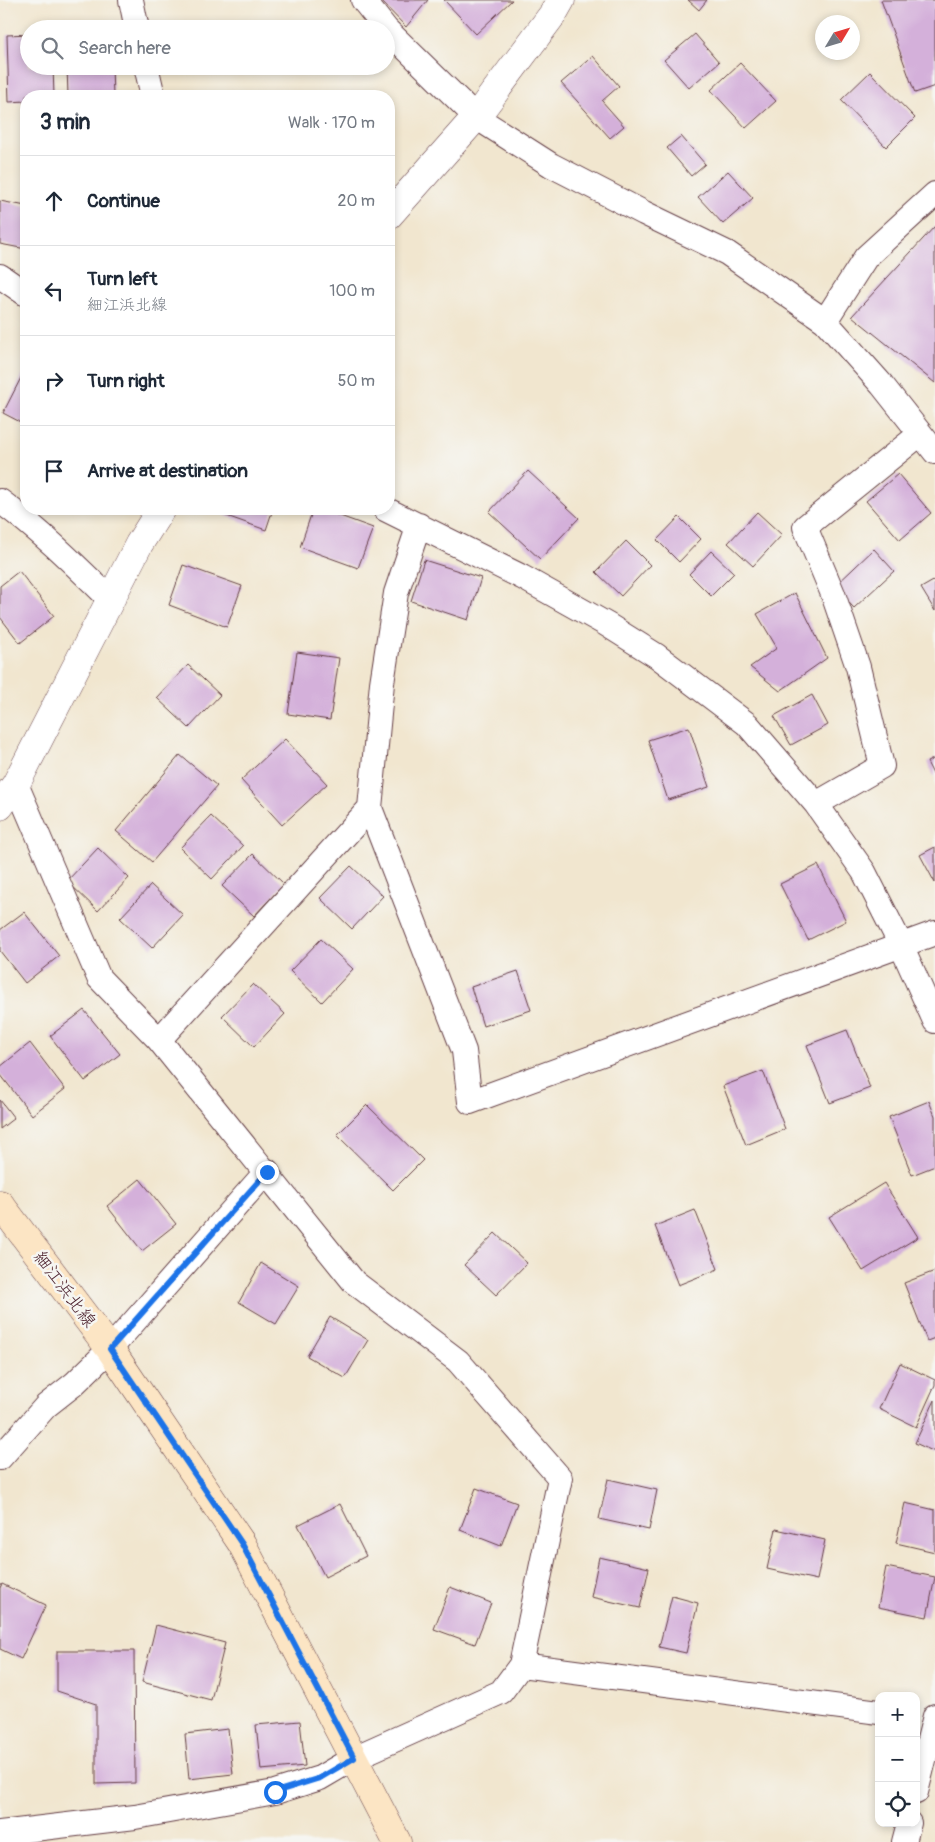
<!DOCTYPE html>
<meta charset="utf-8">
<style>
:root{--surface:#fff;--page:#f2f2f3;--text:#1f2937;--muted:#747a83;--line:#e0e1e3}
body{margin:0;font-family:Pangolin,"Klee One",sans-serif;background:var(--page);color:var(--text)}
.controls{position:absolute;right:15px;bottom:15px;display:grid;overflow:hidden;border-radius:10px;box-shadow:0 2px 8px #0003}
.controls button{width:45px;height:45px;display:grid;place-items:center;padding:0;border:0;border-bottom:1px solid var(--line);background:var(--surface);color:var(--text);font:25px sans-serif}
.compass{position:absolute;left:815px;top:15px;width:45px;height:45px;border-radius:50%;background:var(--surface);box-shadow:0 2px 8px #0003;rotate:52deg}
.stop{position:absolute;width:15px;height:15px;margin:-11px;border:4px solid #1a73e8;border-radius:50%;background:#fff}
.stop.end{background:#1a73e8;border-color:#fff;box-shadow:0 1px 5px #0008}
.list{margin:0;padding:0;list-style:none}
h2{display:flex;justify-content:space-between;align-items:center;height:65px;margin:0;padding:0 20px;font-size:21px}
h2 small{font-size:16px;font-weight:400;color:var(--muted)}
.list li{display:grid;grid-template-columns:32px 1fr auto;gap:15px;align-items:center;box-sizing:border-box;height:90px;padding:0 20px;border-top:1px solid var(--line)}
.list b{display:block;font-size:19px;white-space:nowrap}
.list p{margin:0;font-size:16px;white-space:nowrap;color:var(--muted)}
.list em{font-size:16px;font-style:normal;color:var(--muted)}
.icon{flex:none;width:28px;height:28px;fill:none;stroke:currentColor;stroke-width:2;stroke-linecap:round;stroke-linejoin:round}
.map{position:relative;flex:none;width:935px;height:1842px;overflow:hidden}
.search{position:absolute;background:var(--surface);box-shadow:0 2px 8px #0003;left:20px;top:20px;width:375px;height:55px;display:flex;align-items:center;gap:12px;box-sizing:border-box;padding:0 18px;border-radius:28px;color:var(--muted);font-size:19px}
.panel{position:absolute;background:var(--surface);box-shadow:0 2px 8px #0003;left:20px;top:90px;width:375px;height:425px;border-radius:20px}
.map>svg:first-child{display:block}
.building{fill:#d4b0da}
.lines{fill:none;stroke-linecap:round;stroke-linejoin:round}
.minor-casing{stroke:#633d44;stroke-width:26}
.tertiary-casing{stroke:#633d44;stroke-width:29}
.secondary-casing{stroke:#633d44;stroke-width:29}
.minor{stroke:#fff;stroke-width:24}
.tertiary{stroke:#fff;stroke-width:28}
.secondary{stroke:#fce5c4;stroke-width:28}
.route{stroke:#1a73e8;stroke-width:6}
.labels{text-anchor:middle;stroke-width:5;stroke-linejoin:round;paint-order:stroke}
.street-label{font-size:18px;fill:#4a1f2b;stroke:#f6f6f2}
</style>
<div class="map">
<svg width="935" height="1842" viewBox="0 0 935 1842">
<rect width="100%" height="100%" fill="#f6f6f2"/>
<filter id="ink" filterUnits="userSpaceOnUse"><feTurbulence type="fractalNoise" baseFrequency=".02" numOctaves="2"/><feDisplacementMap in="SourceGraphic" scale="10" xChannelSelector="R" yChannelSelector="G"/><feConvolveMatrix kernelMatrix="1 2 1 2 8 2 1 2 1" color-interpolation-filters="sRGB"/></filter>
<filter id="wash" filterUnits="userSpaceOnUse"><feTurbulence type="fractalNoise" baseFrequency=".0096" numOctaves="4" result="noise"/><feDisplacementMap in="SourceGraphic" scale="20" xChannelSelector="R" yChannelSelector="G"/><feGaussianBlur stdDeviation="1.12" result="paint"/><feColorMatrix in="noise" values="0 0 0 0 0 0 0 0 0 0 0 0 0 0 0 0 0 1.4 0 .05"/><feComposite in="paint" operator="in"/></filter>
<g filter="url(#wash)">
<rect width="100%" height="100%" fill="#f1e6cf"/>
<g id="blocks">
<path class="building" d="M380,0H428L406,27Z
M444,0H512L476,34Z
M688,0H707L699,10Z
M881,0H935V86L915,93Z
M29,34V66H53L54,96H26V101L9,102L7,35Z
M695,34L719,62L689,88L664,60Z
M593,56L619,86L602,101L624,126L610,138L561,83Z
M740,63L776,101L746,128L711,90Z
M67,66H112L113,96H68Z
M870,72L915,118L886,147L841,100Z
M681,136L705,164L691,176L667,148Z
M728,171L753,198L723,224L698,197Z
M0,201L26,206V249L0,244Z
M935,226V383L852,316Z
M26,368V425L3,413Z
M528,471L579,518L540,559L489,512Z
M898,474L931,513L900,540L866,501Z
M207,509H273L266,530Z
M313,509H321L373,528L358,568L300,547Z
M757,512L782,535L753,566L728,543Z
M679,517L701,539L679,562L657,540Z
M626,541L650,565L621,596L596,572Z
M874,549L894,571L854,608L834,587Z
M711,551L734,573L711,596L689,574Z
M424,560L481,578L468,620L411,601Z
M183,565L242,586L227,627L169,605Z
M19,571L54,616L20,643L0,617V586Z
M935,580V611L921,588Z
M795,593L827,658L780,691L750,667L777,648L757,614Z
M297,652L339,658L330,720L288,714Z
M188,665L220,695L189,728L157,698Z
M812,695L828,725L791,745L774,716Z
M689,727L709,787L668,800L648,740Z
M285,739L327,784L282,825L241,780Z
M180,755L217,786L152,862L116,831Z
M935,758V778L927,762Z
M211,816L243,846L212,879L180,848Z
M935,847V883L920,855Z
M98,848L129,878L98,911L67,881Z
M253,854L284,884L254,916L222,886Z
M818,865L846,921L808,940L780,884Z
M351,866L383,896L352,929L320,898Z
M151,885L183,915L152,948L120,918Z
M24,912L59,956L25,983L0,951V930Z
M321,939L353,969L322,1002L290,971Z
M518,971L531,1010L483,1026L471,987Z
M253,984L285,1014L254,1047L222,1016Z
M84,1010L120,1054L85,1081L50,1036Z
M847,1030L870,1088L830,1103L807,1045Z
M30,1043L65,1089L32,1115L0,1074V1067Z
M763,1071L785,1129L746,1145L723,1086Z
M0,1100L14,1118L0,1129Z
M929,1101L935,1116V1166L912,1175L889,1117Z
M367,1105L423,1160L393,1190L337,1135Z
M140,1179L176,1224L142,1251L107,1206Z
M884,1183L918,1237L863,1271L829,1217Z
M695,1210L718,1269L678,1285L655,1226Z
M495,1233L527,1263L496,1295L464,1265Z
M261,1263L299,1286L276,1324L239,1302Z
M935,1271V1338L927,1341L904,1283Z
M330,1317L368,1340L345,1378L307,1356Z
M900,1363L935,1380V1385L916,1427L879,1409Z
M935,1400V1452L915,1443Z
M608,1479L657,1490L649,1530L599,1519Z
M476,1488L517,1503L501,1546L460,1530Z
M905,1503L935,1510V1552L896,1543Z
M340,1504L366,1556L325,1577L298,1525Z
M776,1529L825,1540L817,1580L767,1569Z
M599,1557L649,1568L640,1608L591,1597Z
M886,1567L935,1577L927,1617L878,1607Z
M2,1584L46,1605L21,1659L0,1649V1588Z
M450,1587L491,1603L475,1644L434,1629Z
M672,1596L698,1603L686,1653L659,1647Z
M156,1625L225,1643L211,1700L142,1682Z
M57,1651H134L135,1783L96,1784V1704L57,1691Z
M300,1721L305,1766L261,1770L256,1725Z
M228,1729L233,1774L189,1779L185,1734Z"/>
</g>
</g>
<g filter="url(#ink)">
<use href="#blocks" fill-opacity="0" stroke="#633d44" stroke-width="1"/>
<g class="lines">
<defs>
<path id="minor" d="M131,0L137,29
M363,0L386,29
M386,29L476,117L551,165L644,213L727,253L825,321L882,385L935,452
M146,66L153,96
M0,276L26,294
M825,321L866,257L935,194
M0,501C40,530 75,565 110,599
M385,509L522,577L606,624L657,656L747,724L816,804L864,872L901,945L935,1021
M419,525L396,593L382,683L370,808L464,1051L470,1102L935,933
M816,804L882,766L858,667L833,594L805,527L920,434
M159,1040L370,808
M0,1458L46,1406L74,1384L110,1349L267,1171
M521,1665L879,1712
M916,1792L935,1716
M0,1833L135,1817L275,1792L320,1778L354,1758L501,1692L521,1665L560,1478L458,1361L354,1282L159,1040L99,978L16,784
M904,1842L909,1823"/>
<path id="tertiary" d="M389,215L476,117L553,14L561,0
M0,806L16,784L139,544L161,509"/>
<path id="secondary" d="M0,1204L110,1349L242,1544L397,1842"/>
</defs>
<use href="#minor" class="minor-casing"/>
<use href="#tertiary" class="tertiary-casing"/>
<use href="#secondary" class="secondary-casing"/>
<use href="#minor" class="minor"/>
<use href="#tertiary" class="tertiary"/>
<use href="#secondary" class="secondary"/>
</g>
</g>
<g class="lines" filter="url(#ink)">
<path class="route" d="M267,1172L110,1349L242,1544L354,1758L320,1778L275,1792"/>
</g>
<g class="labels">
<g class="street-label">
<text transform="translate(65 1289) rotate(53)" y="6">細江浜北線</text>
</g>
</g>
</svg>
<div class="controls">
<button>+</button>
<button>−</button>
<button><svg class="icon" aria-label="locate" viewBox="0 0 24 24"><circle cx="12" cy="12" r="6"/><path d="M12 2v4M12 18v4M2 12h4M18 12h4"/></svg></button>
</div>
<svg class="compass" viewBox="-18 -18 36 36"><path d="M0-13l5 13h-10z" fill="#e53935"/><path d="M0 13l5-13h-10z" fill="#747a83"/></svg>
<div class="stop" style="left:275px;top:1792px"></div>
<div class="stop end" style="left:267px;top:1172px"></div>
<div class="search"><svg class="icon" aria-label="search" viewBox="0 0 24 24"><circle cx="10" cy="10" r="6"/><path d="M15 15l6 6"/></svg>Search here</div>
<section class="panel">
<h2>3 min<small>Walk · 170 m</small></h2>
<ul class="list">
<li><svg class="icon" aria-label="ahead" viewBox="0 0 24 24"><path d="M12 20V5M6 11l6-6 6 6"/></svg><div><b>Continue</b></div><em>20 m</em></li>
<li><svg class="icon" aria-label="left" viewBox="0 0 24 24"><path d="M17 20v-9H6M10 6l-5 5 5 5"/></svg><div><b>Turn left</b><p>細江浜北線</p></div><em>100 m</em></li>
<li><svg class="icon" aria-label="right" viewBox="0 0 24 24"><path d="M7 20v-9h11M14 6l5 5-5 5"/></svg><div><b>Turn right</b></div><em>50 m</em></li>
<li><svg class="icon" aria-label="arrive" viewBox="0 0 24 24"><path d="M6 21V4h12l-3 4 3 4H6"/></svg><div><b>Arrive at destination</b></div></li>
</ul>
</section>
</div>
